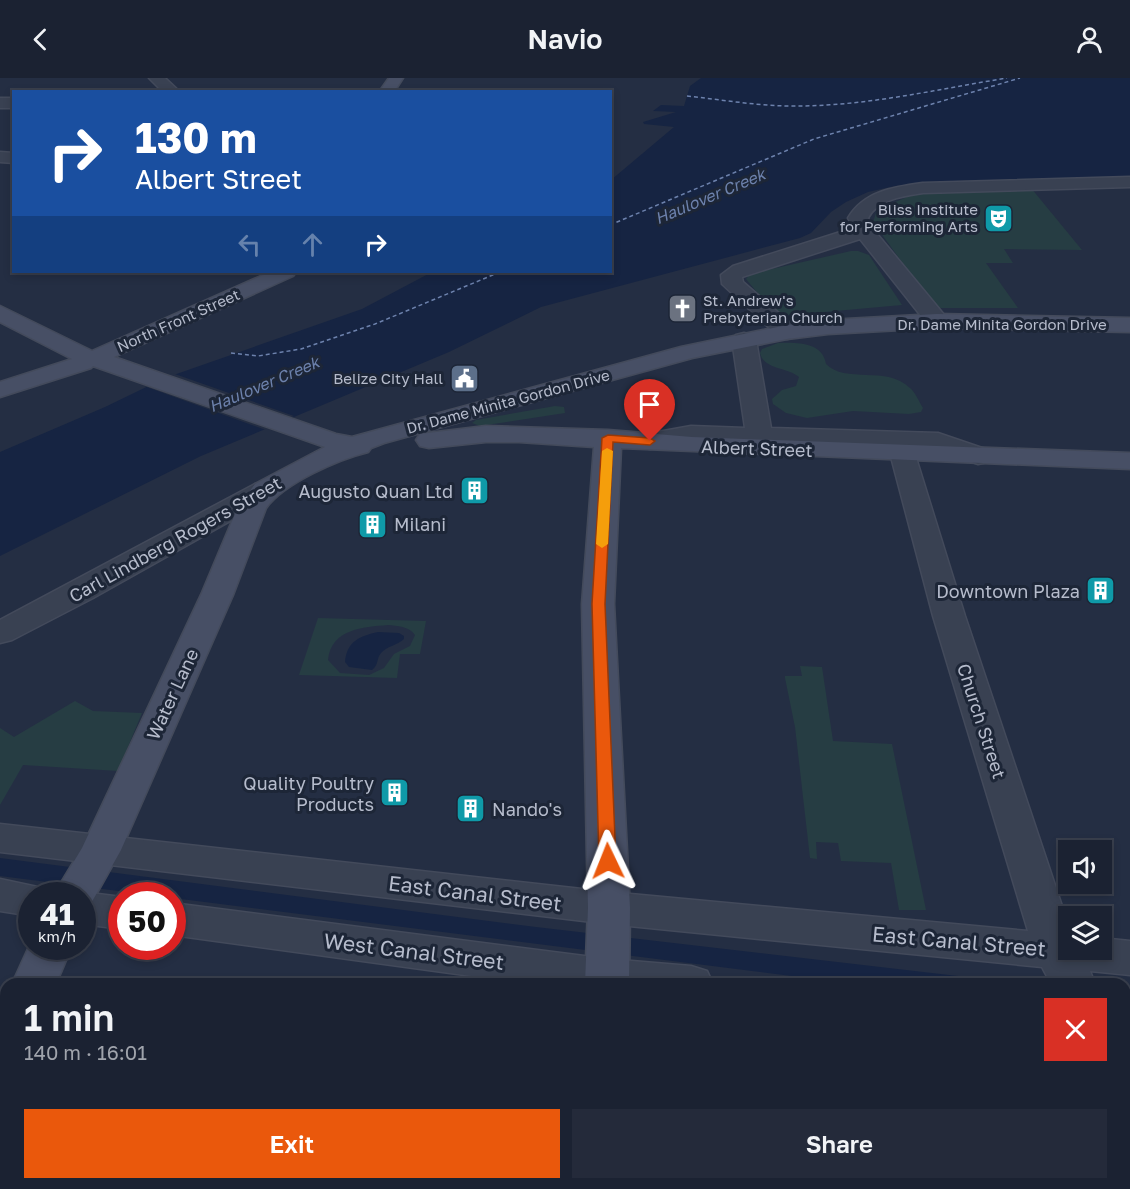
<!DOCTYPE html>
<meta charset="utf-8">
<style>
:root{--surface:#1b2232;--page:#242a3a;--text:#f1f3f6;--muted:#a0a4ac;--line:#393f4d;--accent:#ea580c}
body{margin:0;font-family:"Golos Text",sans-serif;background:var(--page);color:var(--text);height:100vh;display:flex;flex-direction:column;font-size:22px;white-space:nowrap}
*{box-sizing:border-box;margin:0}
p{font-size:20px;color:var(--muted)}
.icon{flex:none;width:33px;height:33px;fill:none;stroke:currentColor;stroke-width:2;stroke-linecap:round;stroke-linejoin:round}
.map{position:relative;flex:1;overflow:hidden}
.panel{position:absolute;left:0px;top:900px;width:1131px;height:212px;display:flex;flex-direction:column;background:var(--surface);border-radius:18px 18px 0 0;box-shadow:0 3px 9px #0003,0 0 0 2px var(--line)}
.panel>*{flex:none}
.banner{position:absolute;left:12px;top:12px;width:600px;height:183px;border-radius:0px;box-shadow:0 3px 9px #0003,0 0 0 2px var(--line);background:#1a4fa0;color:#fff;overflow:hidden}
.buttons{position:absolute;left:1058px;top:762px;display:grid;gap:12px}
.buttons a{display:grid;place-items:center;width:54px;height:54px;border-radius:0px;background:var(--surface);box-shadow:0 3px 9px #0003,0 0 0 2px var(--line);font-size:30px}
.speed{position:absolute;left:18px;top:804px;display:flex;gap:12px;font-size:30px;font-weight:700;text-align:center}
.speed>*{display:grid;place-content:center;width:78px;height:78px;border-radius:50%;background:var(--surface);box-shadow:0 3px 9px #0003,0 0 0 2px var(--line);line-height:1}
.speed small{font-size:15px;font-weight:400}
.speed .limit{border:9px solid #d22;background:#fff;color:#111}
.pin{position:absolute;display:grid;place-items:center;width:51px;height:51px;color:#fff;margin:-62px -26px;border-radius:50% 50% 50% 0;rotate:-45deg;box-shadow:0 0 6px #0007}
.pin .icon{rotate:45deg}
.me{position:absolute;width:66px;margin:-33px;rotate:358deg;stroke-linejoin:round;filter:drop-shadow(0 0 4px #0008)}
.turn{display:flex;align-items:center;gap:21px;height:126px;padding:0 24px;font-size:27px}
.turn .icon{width:78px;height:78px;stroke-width:2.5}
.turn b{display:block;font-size:42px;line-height:51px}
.lanes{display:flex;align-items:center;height:57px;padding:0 24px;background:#0003;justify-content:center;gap:30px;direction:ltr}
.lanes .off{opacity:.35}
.round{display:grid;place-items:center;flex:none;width:63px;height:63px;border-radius:0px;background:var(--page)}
.overview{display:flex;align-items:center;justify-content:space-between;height:102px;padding:0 24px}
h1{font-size:36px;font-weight:600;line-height:45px}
.button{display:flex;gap:12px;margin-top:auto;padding:12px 24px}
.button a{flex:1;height:69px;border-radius:0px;background:var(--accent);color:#fff;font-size:24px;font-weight:600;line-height:69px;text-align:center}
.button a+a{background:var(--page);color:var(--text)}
header{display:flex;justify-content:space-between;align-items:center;height:78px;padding:0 24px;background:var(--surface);font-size:27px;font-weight:600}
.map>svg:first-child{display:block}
.green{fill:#263d43;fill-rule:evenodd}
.water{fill:#162442}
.pier{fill:#242e43}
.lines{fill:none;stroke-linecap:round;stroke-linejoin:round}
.ferry{stroke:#6d82ad;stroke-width:1.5;stroke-dasharray:4 3;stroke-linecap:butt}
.street-casing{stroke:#434a5b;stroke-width:3}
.secondary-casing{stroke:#434a5b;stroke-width:3}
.street{fill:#394152;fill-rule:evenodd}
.secondary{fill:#474f65;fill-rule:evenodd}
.route{fill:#ea580c;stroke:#983908;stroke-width:1.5}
.slow{fill:#f59e0b}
.labels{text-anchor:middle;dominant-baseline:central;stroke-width:6;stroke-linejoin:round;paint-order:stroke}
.far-poi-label{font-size:15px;fill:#b6bccc;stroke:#1d2637;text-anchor:end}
.far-street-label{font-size:15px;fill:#b6bccc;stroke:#1d2637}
.far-water-label{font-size:16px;font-style:italic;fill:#6d82ad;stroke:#1d2637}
.street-label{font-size:18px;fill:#b6bccc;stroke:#1d2637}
.poi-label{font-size:18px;fill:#b6bccc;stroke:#1d2637;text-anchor:end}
.near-street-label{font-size:21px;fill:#b6bccc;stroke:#1d2637}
</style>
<header><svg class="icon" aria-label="back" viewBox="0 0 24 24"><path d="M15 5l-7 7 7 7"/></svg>Navio<svg class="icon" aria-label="person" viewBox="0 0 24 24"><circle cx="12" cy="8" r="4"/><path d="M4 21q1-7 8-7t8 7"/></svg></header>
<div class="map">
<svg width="1130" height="1111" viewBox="0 0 1130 1111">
<rect width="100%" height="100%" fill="#242e43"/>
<!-- green -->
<g class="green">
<path d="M1031,110L1082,172L1004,171L1013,185H986L1018,230H935L873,144L877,132L916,115Z"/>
<path d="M851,173H858L869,177L902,227L780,238L773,234L746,201L750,196Z"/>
<path d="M778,265C796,264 823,264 826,286C845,306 887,287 910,310C916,315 919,324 923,330L921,334L909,336L853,333L807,340L786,335L773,326L772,321L782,312L796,308L799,299C788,289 764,292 760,275L762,271Z"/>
<path d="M555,328L564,329L565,335L480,348L472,345L476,342Z"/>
<path d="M318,540L426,543L420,576H400L397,600L299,597ZM388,547C397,548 409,548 415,557L410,568L394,576L384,590L369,597L340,595L328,582C331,551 363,549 388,547Z"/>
<path d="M800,588L822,589L833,663L892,666L926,832H899L891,785L841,783L838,765L816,764L817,781L810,780L795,649L785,600V598H802Z"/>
<path d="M75,623L93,633L142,635L118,693L23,687L0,727V650L14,659Z"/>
</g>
<!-- water -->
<g class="water">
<path d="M701,0H1130V99L952,103L895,108L868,114L846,124L831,134L811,155L800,160L541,229L449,274L201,378L0,478V374L105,329L165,300L362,231L432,194H610L611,102L674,49L644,46L643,44L676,34L653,33L661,27L684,28L690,8Z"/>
<path d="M378,554L399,555L404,558V561C398,567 387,568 381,575C376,581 379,587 372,592L349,589L345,584C347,563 360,558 378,554Z"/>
<path d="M0,780L536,849L1027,906H855L173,820L172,818L150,817L0,798Z"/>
</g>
<!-- pier -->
<path class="pier" d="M172,295L294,338L266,352L144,308Z"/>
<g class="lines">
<!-- ferry -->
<g class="ferry">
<path d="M687,18C725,22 763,29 802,28C871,27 939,11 1007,0"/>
<path d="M610,147L814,61L1020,0"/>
<path d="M231,275L258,278L301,271L375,246L500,194"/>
</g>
<defs>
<g id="street">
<path d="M149,0H165L180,14H163Z"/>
<rect x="0" y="20" width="14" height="10"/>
<path d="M0,74L14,75V85L0,84Z"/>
<path d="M1130,99V109L923,115C904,118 878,121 868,140L873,151L945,238L948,243L945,248L937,250L929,248L860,161L742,199L743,204L795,249L798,254L795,259L787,261L779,259L722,206L721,197L733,188L853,150L848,140C864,113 894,109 923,105Z"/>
<path d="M744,255L752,257L756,262L771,350L938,355L988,372L992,378L988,384L978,386L935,371L913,370L965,538L1068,846V872H1101V860L1130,863V897L1090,893L1095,906H1051L1042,889L609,846L0,774V746L609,814L1028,853L933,538L890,375L893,370L691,364L650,371L641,369L637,363L641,357L691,348L745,350L732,262L736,257Z"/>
<path d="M265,404L275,406L279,412L275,418L93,520L12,562L0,565V542L255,406Z"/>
<path d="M0,801L47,811L50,818H32V838L0,833Z"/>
<path d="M82,814L122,819V851L82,846V818H71Z"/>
<path d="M172,825L608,881L691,888L707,893L713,906H530L172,857Z"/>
<rect x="1125" y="928" width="5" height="38"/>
<path d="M1125,1025L1130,1027V1083L1125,1081Z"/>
</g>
<g id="secondary">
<path d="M389,0H403L394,14H379Z"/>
<path d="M270,194H296L293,198L114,279L336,356L352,359L681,269L787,247L828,242L937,236L1130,240V254L937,250L828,256L787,261L692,280L384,365L371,370L368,374C339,381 284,405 266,430L233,517L121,772L89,829L82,831V818H53L82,770L201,517L238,429L255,406L325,369L93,288L91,290L0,319V304L72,281L0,244V228L92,273Z"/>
<path d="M486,348L608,352L692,359L1130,375V391L621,370L614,526L630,830L629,906H585L588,830L582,526L594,369L519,364H486L429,370L420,368L416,362L420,356Z"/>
<path d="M32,862V868H72L56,906H12Z"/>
<path d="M6,950V1001L0,1003V952Z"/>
<rect x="564" y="1106" width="52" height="5"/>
</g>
</defs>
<!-- street casing -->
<use href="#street" class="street-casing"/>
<!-- secondary casing -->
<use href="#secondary" class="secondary-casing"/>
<!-- street -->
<use href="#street" class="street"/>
<!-- secondary -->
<use href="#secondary" class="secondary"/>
</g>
<!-- route -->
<path class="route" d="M608,357L650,360L655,363L650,367L613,364L605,526L616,783L613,788H602L599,783L592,526L602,360Z"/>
<!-- slow -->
<path class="slow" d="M607,370L613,373L608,466L602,470L596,466L602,373Z"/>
<!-- icons -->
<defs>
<symbol id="theatre-square" viewBox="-11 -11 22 22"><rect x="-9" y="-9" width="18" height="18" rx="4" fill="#0f9aa8" stroke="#1d2637"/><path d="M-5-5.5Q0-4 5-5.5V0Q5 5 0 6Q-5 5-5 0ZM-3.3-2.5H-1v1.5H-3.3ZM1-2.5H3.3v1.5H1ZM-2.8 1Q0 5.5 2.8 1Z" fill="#fff"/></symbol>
<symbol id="church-square" viewBox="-11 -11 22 22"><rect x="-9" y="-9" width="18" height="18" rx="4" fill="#6b7280" stroke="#1d2637"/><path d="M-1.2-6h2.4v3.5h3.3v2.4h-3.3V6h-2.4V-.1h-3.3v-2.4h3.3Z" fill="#fff"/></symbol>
<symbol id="civic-square" viewBox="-11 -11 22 22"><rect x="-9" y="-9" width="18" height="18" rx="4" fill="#5c6f8a" stroke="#1d2637"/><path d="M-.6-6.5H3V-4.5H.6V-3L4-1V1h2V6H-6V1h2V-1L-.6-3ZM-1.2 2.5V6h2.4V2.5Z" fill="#fff"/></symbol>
<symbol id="building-square" viewBox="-11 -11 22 22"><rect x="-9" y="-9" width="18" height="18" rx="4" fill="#0f9aa8" stroke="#1d2637"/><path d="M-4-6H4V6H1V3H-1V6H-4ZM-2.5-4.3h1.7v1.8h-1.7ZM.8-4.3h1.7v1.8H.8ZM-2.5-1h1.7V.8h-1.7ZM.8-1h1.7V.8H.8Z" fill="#fff"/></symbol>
</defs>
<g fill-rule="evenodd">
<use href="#theatre-square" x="982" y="124" width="33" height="33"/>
<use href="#church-square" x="666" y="214" width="33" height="33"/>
<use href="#civic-square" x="448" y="284" width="33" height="33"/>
<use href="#building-square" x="458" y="396" width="33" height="33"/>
<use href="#building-square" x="356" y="430" width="33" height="33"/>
<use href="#building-square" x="1084" y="496" width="33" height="33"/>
<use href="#building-square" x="378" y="698" width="33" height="33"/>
<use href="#building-square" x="454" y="714" width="33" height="33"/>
</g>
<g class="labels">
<!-- far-poi labels -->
<g class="far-poi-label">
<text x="978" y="131">Bliss Institute<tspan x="978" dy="17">for Performing Arts</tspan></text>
<text x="703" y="222" text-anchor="start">St. Andrew's<tspan x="703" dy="17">Prebyterian Church</tspan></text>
<text x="443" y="300">Belize City Hall</text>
</g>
<!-- far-street labels -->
<g class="far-street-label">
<text transform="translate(178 242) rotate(-24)">North Front Street</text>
<text x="1002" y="246">Dr. Dame Minita Gordon Drive</text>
<text transform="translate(508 323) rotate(-15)">Dr. Dame Minita Gordon Drive</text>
</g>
<!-- far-water labels -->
<g class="far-water-label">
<text transform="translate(710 118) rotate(-23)">Haulover Creek</text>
<text transform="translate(264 306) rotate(-23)">Haulover Creek</text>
</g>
<!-- street labels -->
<g class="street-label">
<text transform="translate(757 370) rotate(2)">Albert Street</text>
<text transform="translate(175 461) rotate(-29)">Carl Lindberg Rogers Street</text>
<text transform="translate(172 616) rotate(-65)">Water Lane</text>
<text transform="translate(982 643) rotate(72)">Church Street</text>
</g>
<!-- poi labels -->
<g class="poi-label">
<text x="453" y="413">Augusto Quan Ltd</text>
<text x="394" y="446" text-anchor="start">Milani</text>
<text x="1080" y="513">Downtown Plaza</text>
<text x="374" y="705">Quality Poultry<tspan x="374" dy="21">Products</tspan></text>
<text x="492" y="731" text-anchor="start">Nando's</text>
</g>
<!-- near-street labels -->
<g class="near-street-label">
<text transform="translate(475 815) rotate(7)">East Canal Street</text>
<text transform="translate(959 863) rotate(5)">East Canal Street</text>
<text transform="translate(414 873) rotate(7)">West Canal Street</text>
</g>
</g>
</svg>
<div class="buttons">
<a><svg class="icon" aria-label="sound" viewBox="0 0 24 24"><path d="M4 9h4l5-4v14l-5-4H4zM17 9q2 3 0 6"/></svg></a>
<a><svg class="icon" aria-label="layers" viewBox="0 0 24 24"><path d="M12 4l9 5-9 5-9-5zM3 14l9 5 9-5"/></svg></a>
</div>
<div class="speed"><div>41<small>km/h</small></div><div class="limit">50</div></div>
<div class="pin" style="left:650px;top:363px;background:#d93025"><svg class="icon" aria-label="arrive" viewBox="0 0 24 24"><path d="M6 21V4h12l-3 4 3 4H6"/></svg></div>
<svg class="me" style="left:608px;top:783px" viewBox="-20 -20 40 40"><path d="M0-17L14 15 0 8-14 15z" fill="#ea580c" stroke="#fff" stroke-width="4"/></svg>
<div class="banner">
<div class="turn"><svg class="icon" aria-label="right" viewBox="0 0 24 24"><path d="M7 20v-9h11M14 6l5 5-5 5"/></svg><div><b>130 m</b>Albert Street</div></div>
<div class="lanes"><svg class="icon off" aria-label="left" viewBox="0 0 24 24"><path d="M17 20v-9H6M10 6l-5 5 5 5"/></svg><svg class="icon off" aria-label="ahead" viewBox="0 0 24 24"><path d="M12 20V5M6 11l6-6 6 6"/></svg><svg class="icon" aria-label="right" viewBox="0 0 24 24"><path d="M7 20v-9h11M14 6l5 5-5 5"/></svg></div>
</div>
<section class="panel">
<div class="overview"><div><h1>1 min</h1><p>140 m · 16:01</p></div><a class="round" style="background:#d93025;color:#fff"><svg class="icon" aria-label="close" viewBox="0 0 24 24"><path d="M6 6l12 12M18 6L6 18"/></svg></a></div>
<div class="button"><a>Exit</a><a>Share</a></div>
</section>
</div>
